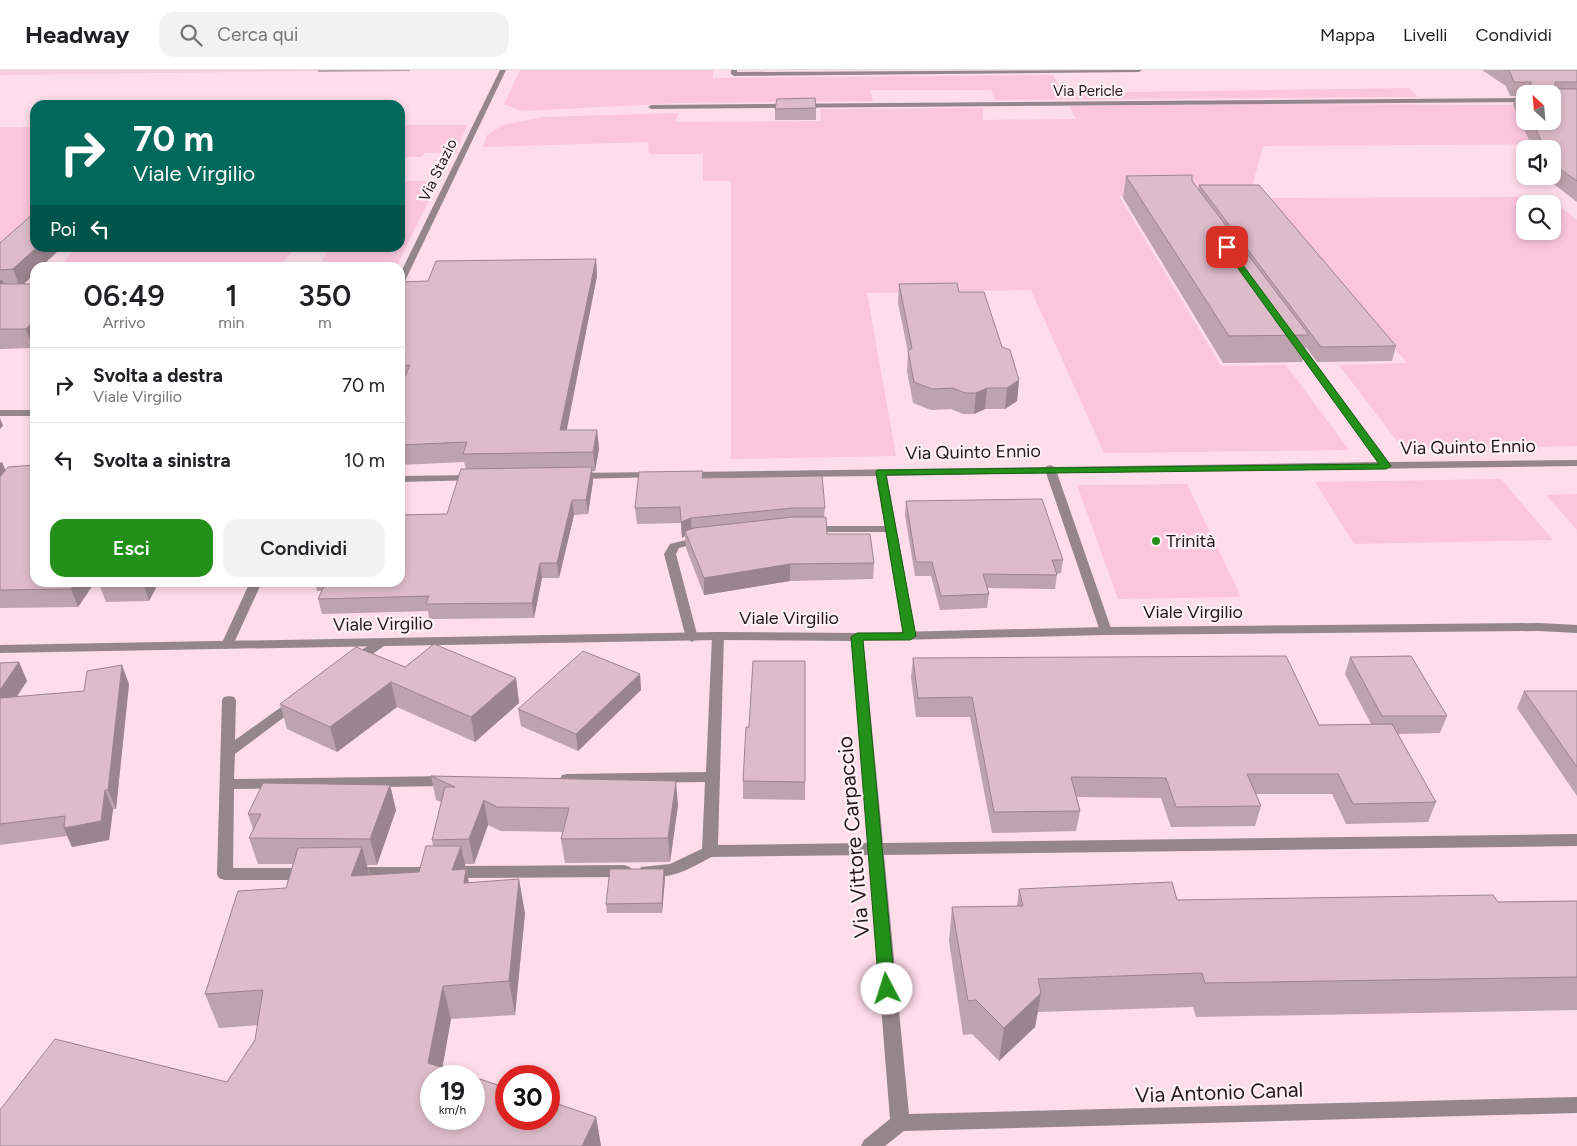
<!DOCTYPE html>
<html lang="it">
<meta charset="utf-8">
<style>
:root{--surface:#fff;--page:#f2f2f2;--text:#202124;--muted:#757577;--line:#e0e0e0;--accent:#229019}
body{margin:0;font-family:Figtree,sans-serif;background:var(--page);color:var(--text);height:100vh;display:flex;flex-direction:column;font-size:19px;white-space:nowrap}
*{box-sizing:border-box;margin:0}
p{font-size:16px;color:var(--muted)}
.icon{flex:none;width:28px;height:28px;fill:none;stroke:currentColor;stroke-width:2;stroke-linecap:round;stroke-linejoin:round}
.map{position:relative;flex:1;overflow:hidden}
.sheet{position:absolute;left:30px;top:192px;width:375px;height:325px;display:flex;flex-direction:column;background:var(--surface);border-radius:15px;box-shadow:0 2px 8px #0003}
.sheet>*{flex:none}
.guide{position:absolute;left:30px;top:30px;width:375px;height:152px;border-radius:15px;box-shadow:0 2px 8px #0003;background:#00695c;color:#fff;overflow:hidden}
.needle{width:32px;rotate:334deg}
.buttons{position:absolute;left:1516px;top:15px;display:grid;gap:10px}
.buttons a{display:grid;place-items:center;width:45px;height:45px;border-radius:10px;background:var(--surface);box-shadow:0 2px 8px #0003;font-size:25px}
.speed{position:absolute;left:420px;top:995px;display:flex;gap:10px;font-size:25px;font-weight:700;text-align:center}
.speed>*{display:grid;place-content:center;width:65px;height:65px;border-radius:50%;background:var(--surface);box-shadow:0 2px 8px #0003;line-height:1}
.speed small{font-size:12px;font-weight:400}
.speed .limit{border:8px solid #d22;background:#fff;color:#111}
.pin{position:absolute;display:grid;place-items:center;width:42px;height:42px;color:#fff;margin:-21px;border-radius:10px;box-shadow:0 2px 8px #0006}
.me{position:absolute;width:55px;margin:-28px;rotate:355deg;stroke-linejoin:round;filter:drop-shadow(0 0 4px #0008)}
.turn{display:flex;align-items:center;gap:18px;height:105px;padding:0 20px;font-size:22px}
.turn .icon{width:65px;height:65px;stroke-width:2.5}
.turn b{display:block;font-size:35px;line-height:42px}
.then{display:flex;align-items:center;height:48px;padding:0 20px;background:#0003;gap:10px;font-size:19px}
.eta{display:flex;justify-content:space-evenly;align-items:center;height:85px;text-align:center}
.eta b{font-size:30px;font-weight:600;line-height:35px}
.action{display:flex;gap:10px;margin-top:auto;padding:10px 20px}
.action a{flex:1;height:58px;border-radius:15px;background:var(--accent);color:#fff;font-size:20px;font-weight:600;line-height:58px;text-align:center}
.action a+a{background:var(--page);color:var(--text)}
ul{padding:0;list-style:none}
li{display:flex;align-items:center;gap:15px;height:75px;padding:0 20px;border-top:1px solid var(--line)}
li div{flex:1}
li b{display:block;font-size:19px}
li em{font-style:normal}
header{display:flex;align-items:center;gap:30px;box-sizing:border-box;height:70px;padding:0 25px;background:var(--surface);border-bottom:1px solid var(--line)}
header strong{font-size:24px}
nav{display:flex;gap:28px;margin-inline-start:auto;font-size:18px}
.search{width:350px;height:45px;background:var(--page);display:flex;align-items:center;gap:12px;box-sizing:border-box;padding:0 18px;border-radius:15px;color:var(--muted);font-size:19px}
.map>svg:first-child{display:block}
.built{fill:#f5ccdc}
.green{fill:#fbc6dc;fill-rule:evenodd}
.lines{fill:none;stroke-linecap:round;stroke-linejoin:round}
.pedestrian{fill:#95868c;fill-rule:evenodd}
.minor{fill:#95868c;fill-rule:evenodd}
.tertiary{fill:#95868c;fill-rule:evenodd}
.wall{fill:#bea2ad;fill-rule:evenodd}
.shaded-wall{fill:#9b848d}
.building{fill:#ddbcc9;stroke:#9b848d}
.route{fill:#229019;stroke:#165e10}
.poi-dot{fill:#229019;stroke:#fef0f5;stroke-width:2}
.labels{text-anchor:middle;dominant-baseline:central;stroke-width:4.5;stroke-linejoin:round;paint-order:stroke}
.far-street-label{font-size:15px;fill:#24181d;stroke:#fef0f5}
.street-label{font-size:18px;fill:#24181d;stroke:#fef0f5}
.poi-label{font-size:18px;fill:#24181d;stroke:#fef0f5;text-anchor:start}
.near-street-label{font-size:21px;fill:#24181d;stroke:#fef0f5}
</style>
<header>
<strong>Headway</strong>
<div class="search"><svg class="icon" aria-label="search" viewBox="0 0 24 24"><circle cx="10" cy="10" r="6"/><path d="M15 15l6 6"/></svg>Cerca qui</div>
<nav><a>Mappa</a><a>Livelli</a><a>Condividi</a></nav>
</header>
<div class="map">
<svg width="1577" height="1076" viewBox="0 0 1577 1076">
<rect width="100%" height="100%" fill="#fedcea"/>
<!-- built -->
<path class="built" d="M0,0H391L0,5Z"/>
<!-- green -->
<g class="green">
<path d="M520,0H713V8L1053,5L1064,23L1409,18L1418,27L995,30L991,20H870L873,31L680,33L521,41L504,34Z"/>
<path d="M1282,34L1517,35L1525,51L1574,74L1263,76L1250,124L1119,126L1221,296L1286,295L1349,380L1104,383L1031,220L867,223L896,386L731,389V111H703V84H649L648,72L483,77L487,65L503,55L543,47L678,43L676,52L821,51L820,39L983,38V50L1076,49L1069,36Z"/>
<path d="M400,55H467L456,82L425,83L421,87H400Z"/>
<rect x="0" y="57" width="35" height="116"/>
<path d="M400,111H439L396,197H319L329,178H400Z"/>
<path d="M1547,127L1577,150V376L1403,379L1339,295L1407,293L1266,128ZM1525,134H1552V161H1525Z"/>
<path d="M75,178H294L280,197H60Z"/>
<path d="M1501,409L1553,470L1354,474L1315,412Z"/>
<path d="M1187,414L1241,527L1118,529L1077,415Z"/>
<path d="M1577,424V460L1546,425Z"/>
</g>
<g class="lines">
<!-- pedestrian -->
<g class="pedestrian">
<path d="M710,775L715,777L718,781L715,785C693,797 668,813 641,805L639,801L641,797L670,794Z"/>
<path d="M624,795L630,797L632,801L630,805L624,807L450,808L444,806L442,802L444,798L450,796Z"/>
<path d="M352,797H422L428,799L430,803L428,807L422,809H352L346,807L344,803L346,799Z"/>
<path d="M225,798H307L313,800L315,804L313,808L307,810H225L219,808L217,804L219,800Z"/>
</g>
<!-- minor -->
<g class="minor">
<path d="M500,0H506L404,213L400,216V204Z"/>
<path d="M731,0H737V2L1142,0L1139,2L734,6L731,4Z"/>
<path d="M1525,28V32L651,39L648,37L651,35Z"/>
<path d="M1295,268L1298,269L1389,392L1577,390V396L1057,403L1112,561L1106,565L1100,561L1046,403L887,406L916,566L910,570L904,566L886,462H811L805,459L811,456H885L876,406L687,408L682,405L687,402L1045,397L1050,395L1055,397L1378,392L1290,271Z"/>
<rect x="0" y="340" width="35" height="6"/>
<path d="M655,402L660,405L659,407L577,409L572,406L577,403Z"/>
<path d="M475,405L479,406L480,408L479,410L400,412V406Z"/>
<path d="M702,466L708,469L706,471L679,478L676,484L698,568L692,572L686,568L664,484L670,474Z"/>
<path d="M250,512H262L233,575L227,579L222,578L221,575Z"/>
<path d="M718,562L724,566L718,775L868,773L851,567L857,563L863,567L883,773L1577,764V776L884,785L909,1044L1577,1027V1043L904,1061L885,1076H861L864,1070L890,1049L869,785L710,787L705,785L702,781L705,712L567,714L562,713L560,709L562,705L567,704L706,702L712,566Z"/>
<path d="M379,569L385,573L384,576L360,593H350L348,590L350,587Z"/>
<path d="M229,626L234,627L236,630L235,670L291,630H301L303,633L235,684L234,709L449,706L454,707L456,711L454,715L449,716L234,719L233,804L231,808L225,810L219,808L217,804L222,630L224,627Z"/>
</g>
<!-- tertiary -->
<path class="tertiary" d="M1539,553L1577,555V563L1539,561L1106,565L857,571L718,570L0,583V575L718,562L857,563L1106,557Z"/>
</g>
<!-- wall -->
<g class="wall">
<path d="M318,0H410V1L318,2Z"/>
<path d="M1482,0H1577V132L1546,108L1545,106H1552V79H1533L1513,34L1516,26H1510L1506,16ZM1525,24L1552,51H1525Z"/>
<path d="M816,38V50H775V39Z"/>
<path d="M1126,106L1192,111L1198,120L1199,115L1396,276L1392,291L1317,292L1306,277L1302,292L1223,293L1123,128Z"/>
<path d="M0,173L35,178H61L40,198H35V203L24,214H35V276L33,278L0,279Z"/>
<path d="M596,189L597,206L566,360H597L599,379L595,401H592L593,411L588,444L574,445L559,508H542L534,548L429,549L428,541L322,544L318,529L322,521H317L315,512H400L447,444L466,399L464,392L400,395V318L402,314H400V214L428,211Z"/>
<path d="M899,214L959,222L1002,277L1019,310L1017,331L1005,339H985L974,344H963L951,339L931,340L913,333L907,301L908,282L898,233Z"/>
<path d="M0,392L5,400L35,512H95L78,537L0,538Z"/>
<path d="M703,401V408L825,438L824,447L827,464L874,493L873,509L790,511L704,525L686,478L685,466L682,468L681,453L637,454L635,438Z"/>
<path d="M906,431L1063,490L1061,503L1057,504L1055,519L987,518L989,524L987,538L940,540L931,506H915L905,445Z"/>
<path d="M159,512L149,531L106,532L99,514Z"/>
<path d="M1350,587L1447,646L1440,663L1398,664L1436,732L1428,752L1346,754L1332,724H1256L1261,736L1255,756L1171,757L1161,728L1077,727L1080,741L1076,761L992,763L970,647H916L911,607L913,588L1319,655L1371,654L1345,604Z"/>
<path d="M805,591V730L743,729V711L749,657Z"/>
<path d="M19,592L27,611L17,627L84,621L129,614L116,739H113L109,770L72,777L67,766L0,775V593Z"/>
<path d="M405,597L516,608L519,633L475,672L397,637L337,682L287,659L280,634Z"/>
<path d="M640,604L641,620L578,681L521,656L518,639Z"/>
<path d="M1524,621H1577V726L1517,638Z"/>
<path d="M431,706L678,735L670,792L565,793L561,769L563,762L501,761L488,755L474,794H465L469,812L525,843L515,945L451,949L442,997L596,1047L601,1076H0L227,1012L255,970L258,955L219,958L205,924L286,818L294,794H258L249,768L253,759L248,744L390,715L396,740L377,795H367L370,805L419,802L433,776L432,770L441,732L436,730Z"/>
<path d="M665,808L662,843H607L606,834Z"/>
<path d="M1019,819L1177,830L1498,832L1577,831V940L1196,947L1193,937L1038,942L1035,957L999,991L972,964L963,965L949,871L952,837L1017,836Z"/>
</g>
<!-- shaded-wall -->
<g class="shaded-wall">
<path d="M36,178H61L40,198H35V203L20,218L13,199Z"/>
<path d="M596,189L597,206L563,379L560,360Z"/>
<path d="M2,209L9,228L0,223V211Z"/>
<path d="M35,249V276L33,278L26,259Z"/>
<path d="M1019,310L1017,331L1005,339L1007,318Z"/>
<path d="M987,318L985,339L974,344L976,323Z"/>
<path d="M0,348L3,356L0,359Z"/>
<path d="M597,360L599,379L595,401L593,382Z"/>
<path d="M2,392L11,413L0,421V393Z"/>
<path d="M592,397L593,411L588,444L586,430Z"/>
<path d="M572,430L574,445L559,508L557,493Z"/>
<path d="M691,448L692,464L685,461V466L682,468L681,452Z"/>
<path d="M540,493L542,508L534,548L532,533Z"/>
<path d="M790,494V511L704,525V508Z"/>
<path d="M76,512H95L78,537L71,519Z"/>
<path d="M143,512H159L149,531L143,513Z"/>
<path d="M19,592L27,611L2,647L0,642V620Z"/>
<path d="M122,595L129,614L116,739L108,720Z"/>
<path d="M640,604L641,620L578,681L576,664Z"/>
<path d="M516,608L519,633L475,672L471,647Z"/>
<path d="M391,612L397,637L337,682L330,657Z"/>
<path d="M676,711L678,735L670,792L668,768Z"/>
<path d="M390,715L396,740L377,795L370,769Z"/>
<path d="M105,720L113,739L109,770L72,777L64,758Z"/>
<path d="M484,730L488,755L474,794L469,769Z"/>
<path d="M461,776L473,833L452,800Z"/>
<path d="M362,777L371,811L351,806Z"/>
<path d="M664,799L665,808L662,843V833Z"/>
<path d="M519,809L525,843L515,945L509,911Z"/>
<path d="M443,916L451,949L441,1006L428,993Z"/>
<path d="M1041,923L1035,957L999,991L1004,958Z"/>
<path d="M596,1047L601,1076H582Z"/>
</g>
<!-- building -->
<g class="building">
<path d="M1507,0H1577V12H1555V17L1557,19H1577V111L1552,93V79H1545L1532,51H1552V24H1525V35L1518,19H1531V12H1514L1510,2Z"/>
<path d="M815,28L816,38L775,39L777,29Z"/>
<path d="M1192,105V111L1309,265L1229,266L1126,106Z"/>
<path d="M1199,115H1259L1396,276L1321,277Z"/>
<path d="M35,142V178H36L13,199L0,200V173Z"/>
<path d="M596,189L560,360H597L593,382L463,384L467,372L400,375V318L410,295L400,296V214L401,212L428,211L436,191Z"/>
<path d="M957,213L959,222H984L1002,277L1010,280L1019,310L1007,318H987L976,323H965L953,318L932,319L914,312L908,281L912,278L899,214Z"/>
<path d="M0,214H35V249L26,259H0Z"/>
<path d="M35,395V512H76L71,519L0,520V407L8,397Z"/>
<path d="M592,397L586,430H572L557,493H540L532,533L426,534L429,526L318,529L326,512H400V445L447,444L461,399Z"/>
<path d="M703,401L702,408L822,406L825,438H793L691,448L681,452L680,437L635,438L639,402Z"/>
<path d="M1042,429L1063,490H1052L1057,505L983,504L989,524L941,526L932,492H916L906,431Z"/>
<path d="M793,447H826L827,464H870L874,493L790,494L704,508L685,461L694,458Z"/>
<path d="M100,512H143L99,514Z"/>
<path d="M434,574L516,608L471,647L391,612L330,657L280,634L356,577L405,597Z"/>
<path d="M583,581L640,604L576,664L518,639Z"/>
<path d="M1286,586L1319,655L1392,654L1436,732L1353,734L1338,704H1247L1261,736L1176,737L1166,708L1071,707L1080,741L994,742L972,627L918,628L913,588Z"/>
<path d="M1411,586L1447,646H1382L1350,587Z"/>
<path d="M753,591H805V712L743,711L746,657H749Z"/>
<path d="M19,592L0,620V593Z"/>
<path d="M122,595L108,720H105L101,751L64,758L65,746L0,754V628L84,621L87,601Z"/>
<path d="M1524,621H1577V697Z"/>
<path d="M431,706L676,711L668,768L561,769L569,738L497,737L484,730L469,769L432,770L445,717H455Z"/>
<path d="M263,713L390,715L370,769L249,768L261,744H248Z"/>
<path d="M426,776H461L452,800L466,799L464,813L519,809L509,911L443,916L428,993L470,1006H431V1049H474V1007L506,1018V1049H549V1031L596,1047L582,1076H0V1040L55,969L227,1012L255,970L263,920L205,924L238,821L286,818L298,778L362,777L351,806L419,802Z"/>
<path d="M610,799H664L662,833L606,834Z"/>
<path d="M1172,812L1177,830L1493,825L1498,832L1577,831V907L1205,913L1202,903L1038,909L1041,923L1004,958L976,930L968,931L952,837L1023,836L1019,819Z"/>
</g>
<!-- route -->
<path class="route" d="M1224,176H1229L1391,396L1386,399L886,405L916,566L910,570H863L895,919L893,924L887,925L881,924L879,919L851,567L857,563H903L876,402L877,400L1379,394L1224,179Z"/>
<!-- markers -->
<circle class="poi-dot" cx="1156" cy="471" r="5"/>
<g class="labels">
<!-- far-street labels -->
<g class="far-street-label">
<text x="1088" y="21">Via Pericle</text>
<text transform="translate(438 100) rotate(-64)">Via Stazio</text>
</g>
<!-- street labels -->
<g class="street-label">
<text transform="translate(1468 377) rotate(-1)">Via Quinto Ennio</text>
<text transform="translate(973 382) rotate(-1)">Via Quinto Ennio</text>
<text x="1193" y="542">Viale Virgilio</text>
<text x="789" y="548">Viale Virgilio</text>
<text transform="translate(383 554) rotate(-1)">Viale Virgilio</text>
</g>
<!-- poi labels -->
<g class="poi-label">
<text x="1166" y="471">Trinità</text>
</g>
<!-- near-street labels -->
<g class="near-street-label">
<text transform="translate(853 767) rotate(-95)">Via Vittore Carpaccio</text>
<text transform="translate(1219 1022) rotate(-2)">Via Antonio Canal</text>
</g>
</g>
</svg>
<div class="buttons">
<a><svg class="needle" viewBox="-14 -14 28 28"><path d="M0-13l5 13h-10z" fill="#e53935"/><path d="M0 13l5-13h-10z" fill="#757577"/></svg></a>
<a><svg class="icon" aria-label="sound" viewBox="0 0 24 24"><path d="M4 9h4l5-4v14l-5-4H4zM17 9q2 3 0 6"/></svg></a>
<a><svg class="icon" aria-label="search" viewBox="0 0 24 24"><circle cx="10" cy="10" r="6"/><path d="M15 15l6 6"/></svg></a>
</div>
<div class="speed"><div>19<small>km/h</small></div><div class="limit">30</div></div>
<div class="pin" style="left:1227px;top:177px;background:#d93025"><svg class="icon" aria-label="arrive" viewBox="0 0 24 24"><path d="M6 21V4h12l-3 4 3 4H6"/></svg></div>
<svg class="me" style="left:887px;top:919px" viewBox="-20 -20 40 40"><circle r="19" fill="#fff"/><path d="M0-13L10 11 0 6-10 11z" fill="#229019"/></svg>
<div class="guide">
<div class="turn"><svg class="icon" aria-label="right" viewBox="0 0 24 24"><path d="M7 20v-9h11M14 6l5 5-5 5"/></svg><div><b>70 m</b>Viale Virgilio</div></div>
<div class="then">Poi<svg class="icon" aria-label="left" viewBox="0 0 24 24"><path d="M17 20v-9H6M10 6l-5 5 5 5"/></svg></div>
</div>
<section class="sheet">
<div class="eta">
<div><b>06:49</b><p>Arrivo</p></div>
<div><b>1</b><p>min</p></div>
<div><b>350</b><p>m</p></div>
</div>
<ul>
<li><svg class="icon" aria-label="right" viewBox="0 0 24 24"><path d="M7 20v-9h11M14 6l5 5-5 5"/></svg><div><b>Svolta a destra</b><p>Viale Virgilio</p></div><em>70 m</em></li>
<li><svg class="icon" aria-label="left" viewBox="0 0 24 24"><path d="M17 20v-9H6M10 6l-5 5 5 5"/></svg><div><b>Svolta a sinistra</b></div><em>10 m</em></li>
</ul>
<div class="action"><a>Esci</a><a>Condividi</a></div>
</section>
</div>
